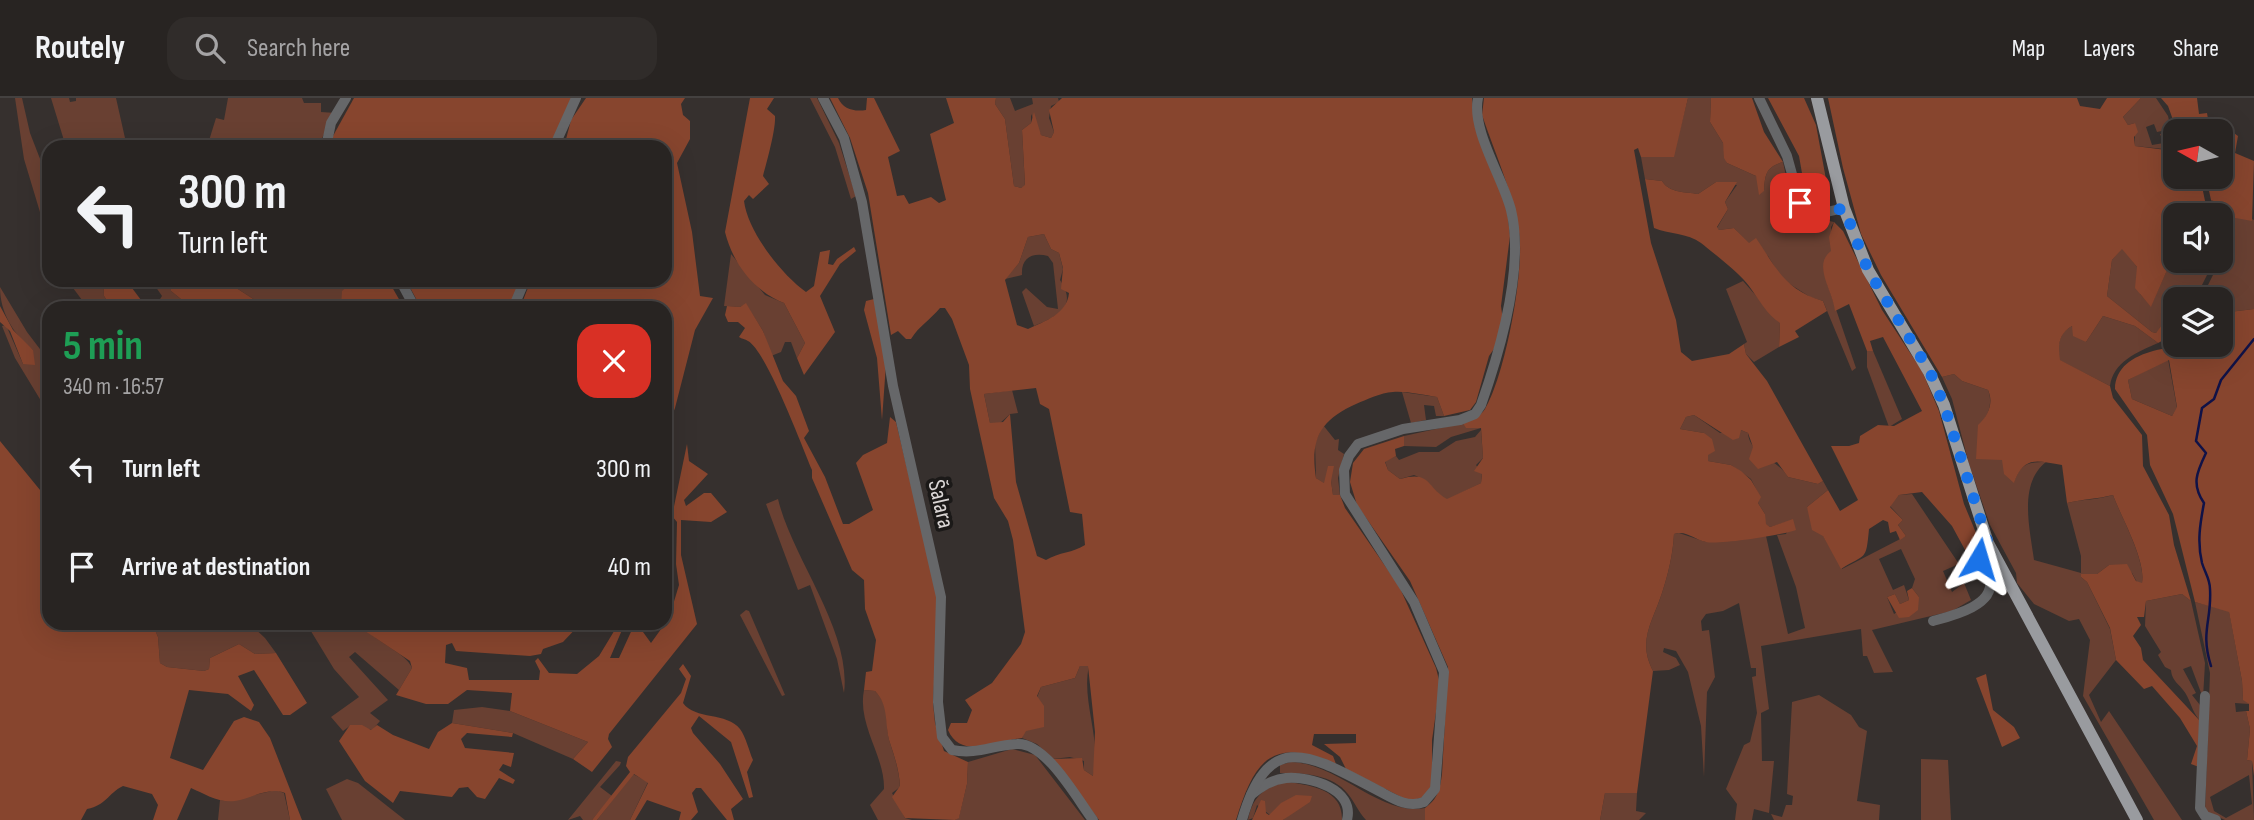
<!DOCTYPE html>
<meta charset="utf-8">
<style>
:root{--surface:#282422;--page:#302c2a;--text:#f1f3f6;--muted:#a5a4a5;--line:#444140}
body{margin:0;font-family:"Sofia Sans Condensed",sans-serif;background:var(--page);color:var(--text);height:100vh;display:flex;flex-direction:column;font-size:26px;white-space:nowrap}
*{box-sizing:border-box;margin:0}
p{font-size:23px;color:var(--muted)}
.icon{flex:none;width:38px;height:38px;fill:none;stroke:currentColor;stroke-width:2;stroke-linecap:round;stroke-linejoin:round}
.map{position:relative;flex:1;overflow:hidden}
.side{position:absolute;left:42px;top:203px;width:630px;height:329px;display:flex;flex-direction:column;background:var(--surface);border-radius:21px;box-shadow:0 7px 28px #0002,0 0 0 2px var(--line)}
.side>*{flex:none}
.top-card{position:absolute;left:42px;top:42px;width:630px;height:147px;border-radius:21px;box-shadow:0 7px 28px #0002,0 0 0 2px var(--line);background:#282422;color:var(--text);overflow:hidden}
.needle{width:46px;rotate:278deg}
.controls{position:absolute;left:2163px;top:21px;display:grid;gap:14px}
.controls a{display:grid;place-items:center;width:70px;height:70px;border-radius:14px;background:var(--surface);box-shadow:0 7px 28px #0002,0 0 0 2px var(--line);font-size:35px}
.pin{position:absolute;display:grid;place-items:center;width:60px;height:60px;color:#fff;margin:-30px;border-radius:14px;box-shadow:0 4px 10px #0006}
.me{position:absolute;width:77px;margin:-38px;rotate:7deg;stroke-linejoin:round;filter:drop-shadow(0 0 5px #0008)}
.turn{display:flex;align-items:center;gap:24px;height:147px;padding:0 21px;font-size:32px}
.turn .icon{width:91px;height:91px;stroke-width:2.5}
.turn b{display:block;font-size:49px;line-height:60px}
.round{display:grid;place-items:center;flex:none;width:74px;height:74px;border-radius:21px;background:var(--page)}
.headline{display:flex;align-items:center;justify-content:space-between;height:119px;padding:0 21px}
h1{font-size:42px;font-weight:700;line-height:52px;color:#1e9e55}
ul{padding:0;list-style:none}
li{display:flex;align-items:center;gap:21px;height:98px;padding:0 21px}
li div{flex:1}
li b{display:block;font-size:26px}
li em{font-style:normal}
header{display:flex;align-items:center;gap:42px;box-sizing:border-box;height:98px;padding:0 35px;background:var(--surface);border-bottom:2px solid var(--line)}
header strong{font-size:33px}
nav{display:flex;gap:38px;margin-inline-start:auto;font-size:24px}
.search{width:490px;height:63px;background:var(--page);display:flex;align-items:center;gap:18px;box-sizing:border-box;padding:0 24px;border-radius:21px;color:var(--muted);font-size:26px}
.map>svg:first-child{display:block}
.green{fill:#694032;fill-rule:evenodd}
.forest{fill:#87452e;fill-rule:evenodd}
.lines{fill:none;stroke-linecap:round;stroke-linejoin:round}
.stream{stroke:#101247;stroke-width:2.5}
.minor{stroke:#666769;stroke-width:10}
.major{stroke:#999b9f;stroke-width:12}
.route{stroke:#1a73e8;stroke-width:12;stroke-dasharray:0 21.6}
.labels{text-anchor:middle;dominant-baseline:central;stroke-width:7;stroke-linejoin:round;paint-order:stroke}
.street-label{font-size:24px;fill:#dad6d5;stroke:#1b1918}
</style>
<header>
<strong>Routely</strong>
<div class="search"><svg class="icon" aria-label="search" viewBox="0 0 24 24"><circle cx="10" cy="10" r="6"/><path d="M15 15l6 6"/></svg>Search here</div>
<nav><a>Map</a><a>Layers</a><a>Share</a></nav>
</header>
<div class="map">
<svg width="2254" height="722" viewBox="0 0 2254 722">
<rect width="100%" height="100%" fill="#36302e"/>
<!-- green -->
<g class="green">
<path d="M15,0H22L30,35L49,84V144L24,61Z"/>
<path d="M51,0H69L70,4L76,3V0H116L127,49H66Z"/>
<path d="M228,0H302L304,5H321V14L336,15L317,49H207L216,20L224,22Z"/>
<path d="M810,0H817L839,45L856,98L851,101L835,49Z"/>
<path d="M996,0H1010L1015,13L1033,6L1032,0H1058L1059,4L1051,8L1049,20L1054,34L1051,40L1041,37L1031,16V25L1022,32L1025,88L1021,90L1014,88L1005,21L995,6Z"/>
<path d="M1688,0H1711L1710,24L1723,45L1727,65L1756,78L1764,93C1765,76 1766,69 1783,64L1790,97L1802,117L1834,124L1831,129L1832,149L1827,185L1856,270L1852,273L1823,203L1810,199L1782,181L1768,158L1749,146L1734,130L1719,132L1717,130L1728,111L1725,104L1737,87L1716,84L1698,96C1686,94 1669,95 1662,83L1645,81L1641,59H1673Z"/>
<path d="M2141,0H2156L2168,18L2171,31L2157,34L2154,26L2146,29L2152,47L2164,45L2160,36L2172,35L2175,56L2164,51L2135,48V25L2128,27L2123,19Z"/>
<path d="M2211,102L2254,122V211L2221,215V201H2201L2214,175L2215,163H2221V117H2215Z"/>
<path d="M1044,136L1051,151L1059,155L1063,171L1060,182C1078,209 1058,218 1034,228L1022,194L1026,190L1047,209L1058,211L1053,165L1048,158C1032,154 1021,160 1022,177L1005,181L1019,165L1028,139Z"/>
<path d="M2122,150L2137,169L2140,196L2151,208L2175,154V163H2210V171L2195,201H2175V234L2166,227L2156,235L2152,234L2107,198L2112,162Z"/>
<path d="M731,156L765,197L784,205L805,245L797,260L791,244H785L781,254L771,258L763,233L746,206L740,209L724,208Z"/>
<path d="M67,182H103L104,198L112,210H88Z"/>
<path d="M151,182H171V193L192,210H165L157,206L162,198Z"/>
<path d="M224,182H349L341,210H267Z"/>
<path d="M1743,183L1780,225L1779,249L1754,264L1746,256L1744,246L1747,244L1726,191Z"/>
<path d="M0,189L27,234L49,263V316L15,260L2,228L6,227L23,266L33,252C13,236 0,214 0,189Z"/>
<path d="M2103,218L2135,228L2158,245C2137,254 2113,264 2110,288L2059,262C2058,248 2058,235 2072,228L2086,244Z"/>
<path d="M1867,253H1873L1902,321L1889,329L1867,269Z"/>
<path d="M2168,261L2177,310L2172,318L2132,301L2128,282Z"/>
<path d="M1954,276L1962,283L1988,292C1992,301 1990,314 1984,321L2014,384C2021,366 2027,364 2046,364C2018,386 2030,431 2034,462L2081,475V458L2067,405C2083,401 2097,402 2113,397C2122,421 2146,462 2142,486H2138L2132,475L2109,467L2097,476L2081,479L2087,484L2110,531L2116,562L2089,597L2101,624L2109,613L2182,722H2154L2083,598L2090,542L2079,521L2069,523L2034,506L2017,485L2016,475L1990,427L1969,366L1952,301L1942,279Z"/>
<path d="M1012,292L1018,315L1010,316L999,326L990,325L984,296Z"/>
<path d="M1402,294L1437,299L1444,318H1436L1434,308L1424,307L1426,322L1411,325Z"/>
<path d="M1694,317L1720,335L1741,332L1748,335C1749,356 1778,361 1788,379L1818,386L1823,383L1828,392L1807,409L1842,471L1906,438L1898,427L1903,422L1890,408L1899,397L1912,396L1959,466L1943,473L1952,494L1964,485L1971,502L1952,513L1872,532L1893,574L1874,575L1867,558H1863L1861,531L1761,548L1769,611L1761,615L1762,663H1774L1769,715L1754,711L1752,722H1735L1737,706L1726,691L1744,647L1750,644L1757,615L1752,579L1756,578V570H1751L1739,505L1723,513L1706,516L1701,523L1702,533L1709,532L1715,579L1707,594L1704,679L1701,628L1688,574L1676,553L1664,550L1663,554L1676,560L1680,567L1669,572L1653,573C1637,543 1653,523 1662,495C1668,477 1673,456 1674,436L1679,435L1706,444L1766,438L1788,536L1805,530L1796,489L1777,437L1786,436L1793,422L1770,429L1765,426V416L1758,405L1760,399L1751,381L1731,367L1708,363L1704,335L1680,331L1686,319ZM1901,451L1915,481L1912,490L1919,499L1894,516L1887,499L1895,496L1900,506L1909,502L1904,487L1893,492L1879,461Z"/>
<path d="M1463,325L1481,330L1451,339L1436,349L1404,348V338Z"/>
<path d="M1323,327L1335,342L1339,341L1338,352L1344,356L1338,380L1340,397H1333L1331,383L1325,386L1316,380L1315,345Z"/>
<path d="M1481,332L1483,360L1476,367L1482,375L1481,385L1447,402C1432,393 1433,385 1414,377L1400,381L1388,372L1385,363L1396,358L1399,362L1419,354H1439L1456,343L1475,339Z"/>
<path d="M778,401C792,460 852,533 844,595L837,561L810,487L798,492L766,406Z"/>
<path d="M2182,496L2191,503L2205,565L2203,600L2191,568L2183,571L2196,595L2192,597L2200,607L2201,624C2193,615 2192,608 2187,598C2182,587 2172,585 2171,572L2165,569L2158,557L2161,554L2145,528L2146,503Z"/>
<path d="M2195,504L2229,513L2242,583L2243,601L2249,606L2235,605L2236,614L2246,613L2250,631L2247,662L2252,663L2254,722H2225L2205,713L2210,575ZM2249,677L2252,706L2226,720L2214,713L2210,699Z"/>
<path d="M746,512L749,513L785,597L782,598L740,517Z"/>
<path d="M152,525H249L265,540L276,555L255,556L239,546L210,560L209,571L204,573L167,569L160,565L158,539Z"/>
<path d="M306,525H360C371,542 407,555 412,570L399,592L355,554L349,559L388,602L370,615L380,623L372,632L351,627L343,633L331,619L359,599L334,571Z"/>
<path d="M1080,568H1089C1081,603 1102,641 1093,678L1084,672V663L1070,659L1053,661L1037,646L1022,640L1041,589L1075,580Z"/>
<path d="M864,592L875,593C892,611 884,625 890,645C895,660 899,673 900,689L892,695L905,720L912,722H878L870,707L884,691C885,658 857,627 864,592Z"/>
<path d="M1819,597L1851,617L1859,629L1867,633L1857,703L1880,707L1879,722H1774L1771,716L1782,719L1786,707H1792L1793,698L1787,696L1792,604Z"/>
<path d="M482,609L510,613L588,644L573,661L513,635L452,625L454,612Z"/>
<path d="M1012,651L1035,657L1085,722H955L959,719L967,686L968,664Z"/>
<path d="M1921,661L1948,662L1951,722H1921Z"/>
<path d="M616,663L621,664L620,667L600,689L612,698L592,722H583L580,718L568,722Z"/>
<path d="M1291,664C1338,665 1381,719 1425,710V722H1366C1358,713 1355,705 1348,696C1333,676 1302,675 1280,675V667Z"/>
<path d="M633,676L648,684L630,722H597Z"/>
<path d="M347,681L358,685L405,722H342L326,691Z"/>
<path d="M1289,684C1313,688 1343,692 1342,722H1283L1311,699C1293,696 1282,704 1270,717L1257,707L1253,720L1248,722C1252,699 1265,687 1289,684Z"/>
<path d="M276,692L284,695L290,722H218L220,702L227,703Z"/>
<path d="M1605,695H1637L1636,713L1646,715L1639,722H1600Z"/>
</g>
<!-- forest -->
<g class="forest">
<path d="M354,0H573L555,49H331L333,38Z"/>
<path d="M586,0H685L681,6L683,17L690,23V41L677,65L692,134L700,198L713,200L695,232L675,310L665,336V210H520L531,182H665V49H564L571,22Z"/>
<path d="M750,0H774L767,11L775,18C776,31 767,63 763,78L769,86L753,101L749,97L744,103C748,134 781,176 806,194L814,188L820,154L830,152L828,166L833,167L837,161L854,149L856,153L840,166L820,198L835,234L804,277L797,260L805,245L784,205C754,193 733,166 725,134Z"/>
<path d="M830,0H838C843,11 854,14 866,12L867,0H874L900,53L888,59L897,98L904,97L909,106L931,99L939,105L946,102L930,36L954,25L946,0H996L995,6L1005,21L1014,88L1021,90L1025,87L1022,32L1031,25L1034,14L1041,37L1051,40L1054,34L1049,12L1062,0H1472L1475,29L1507,111L1510,138L1501,208L1503,223L1496,248L1489,258L1476,304L1470,312L1444,318L1437,299C1423,297 1407,293 1393,294C1380,295 1368,301 1356,306C1320,322 1310,341 1316,380L1324,385L1328,368H1334L1331,383L1333,397H1340L1345,410L1399,488L1436,570L1440,586L1432,642V687L1425,699L1409,703L1346,671L1340,659L1324,646L1356,645V636H1314L1312,647L1333,658L1336,666C1271,639 1255,661 1236,722H1099L1053,661L1082,660L1084,672L1093,678L1095,634L1088,568H1080L1075,580L1041,589L1037,598L1044,608V629L1026,633L1022,640C996,643 961,662 948,632L951,625H967L972,612L965,602L992,585L1021,546L1025,534L1013,442L1008,423L994,400L970,291L969,267L952,221L945,210H940C930,222 919,228 911,241H906L898,233L891,237L868,95L850,40ZM1044,136L1051,151L1059,155L1063,170L1061,191L1069,195C1067,216 1045,223 1028,231L1017,227L1005,182L1019,165L1028,139ZM1036,290L1040,306L1049,311L1070,414L1082,416L1085,447C1073,455 1059,454 1046,462L1037,458L1016,384L1010,316L1003,324L990,325L984,296Z"/>
<path d="M1484,0H1688L1674,59H1641L1638,50L1634,52L1651,145L1676,222L1681,254L1692,263L1729,256L1744,246L1746,256L1767,283L1823,383L1818,386L1788,379L1777,364L1758,371L1749,361L1753,349L1748,335L1741,332L1739,340L1733,342L1694,317L1686,319L1680,331L1704,335L1712,341L1715,353L1708,357V363L1731,367L1741,373L1751,382L1761,399L1758,405L1765,416L1766,426L1770,429L1793,421L1796,432C1783,437 1719,447 1706,444C1694,442 1687,432 1674,436C1673,456 1668,477 1662,495C1653,523 1637,543 1653,573L1637,695H1605L1600,722H1425V710C1438,701 1440,691 1442,676L1448,569L1410,483L1357,407L1350,384L1353,365L1364,351L1404,338V348L1395,351L1396,358L1385,364L1388,372L1400,381C1431,372 1426,389 1447,401L1481,385L1482,376L1474,373L1483,360L1481,330H1466L1463,325C1471,321 1480,319 1485,311C1505,278 1525,172 1519,134C1513,94 1495,56 1482,17Z"/>
<path d="M1711,0H1752L1764,34L1783,64C1766,69 1765,76 1764,93L1759,97L1756,78L1727,65L1724,60L1723,45L1710,24Z"/>
<path d="M1768,0H1804L1816,27L1828,92L1826,102L1820,106L1812,105L1806,98L1799,58Z"/>
<path d="M1828,0H2077L2080,8L2100,11L2107,0H2141L2123,19L2128,27L2135,25L2138,34L2134,39L2135,48L2174,53L2175,79H2200L2208,117H2175V154L2151,209L2135,190L2137,169L2122,151L2112,162L2107,198L2152,234L2156,235L2162,227L2175,236L2158,245L2135,228L2103,218L2086,244L2073,238L2072,228C2058,236 2058,248 2060,262L2110,288L2113,300L2142,337L2143,368L2169,417L2174,447L2191,503L2182,496L2146,503L2144,519H2137L2141,527L2133,538L2141,550L2143,562L2201,624L2199,669L2191,666L2197,648L2180,620L2152,588L2144,591L2116,562L2110,530L2087,484L2081,479V476H2097L2109,467L2127,466L2136,483L2142,485C2146,462 2122,421 2113,397C2097,401 2083,401 2067,405L2062,367C2037,363 2024,357 2014,385L2004,376L2002,362L1976,361L1978,327C1988,318 1994,305 1988,292L1962,283L1954,276L1942,279L1881,177L1861,136L1843,70Z"/>
<path d="M2161,0H2197L2199,16L2207,15L2210,33H2177L2168,8Z"/>
<path d="M2231,33L2238,38L2235,55L2254,63L2252,123L2230,119L2225,108L2211,102L2206,79H2221V43L2223,45Z"/>
<path d="M1645,81L1662,83C1669,95 1686,94 1698,96L1716,84H1737L1725,104L1728,111L1717,129L1719,132L1734,130L1749,145L1756,140C1777,171 1785,192 1823,203L1827,213L1795,233L1799,239L1779,249L1780,225C1767,217 1758,200 1749,188C1741,176 1712,154 1701,145C1688,135 1668,136 1654,130Z"/>
<path d="M1834,124L1843,133L1882,212L1922,273L1939,313L1964,406L1979,442L1970,461L1952,428L1922,394L1899,397L1890,409L1903,422L1898,427L1906,438L1900,442L1896,433L1890,435L1888,424L1883,422L1869,431C1866,464 1866,455 1841,471L1823,438L1812,432L1807,409L1828,392L1840,413L1858,402L1831,348H1849L1859,345L1860,338L1878,327L1894,328L1922,313L1883,239L1870,243L1873,253H1867L1849,206L1835,213C1833,193 1812,167 1831,153L1829,139Z"/>
<path d="M103,182H126L144,206L156,203L165,210H112L104,198Z"/>
<path d="M171,182H224L267,210H192L171,193Z"/>
<path d="M349,182H388L404,210H341L342,193L349,187Z"/>
<path d="M406,182H521L509,210H421Z"/>
<path d="M874,201L886,266L882,322L877,260L864,212L866,203Z"/>
<path d="M746,205L763,233L783,283L796,298L809,333L804,340L825,379L843,426H849L873,412L856,365L863,357L887,345L890,319L896,324L936,491L938,513L933,605L935,625L944,653L968,664L967,686L959,720L955,722L905,720L892,699L900,688C899,672 895,660 890,645C884,626 890,609 875,593L864,592L866,574L872,573L876,542L865,511L864,482L852,472L812,380V372C803,351 766,252 748,243C745,241 742,241 739,239L745,230L738,224H728L725,217L727,208L740,209Z"/>
<path d="M0,208L13,232L33,252L35,267L23,266L10,233L0,224Z"/>
<path d="M2254,211V678L2252,663L2247,662L2250,631L2246,613H2249V606L2243,602L2242,583L2229,514L2195,504L2173,416L2150,367L2147,337L2115,291C2116,246 2190,247 2221,247V215ZM2169,262L2177,309L2172,318L2132,301L2128,282Z"/>
<path d="M0,343L49,403V525H152L158,539L160,565L167,569L204,573L209,571L210,560L239,546L255,556L276,555L307,605L290,617H283L254,572L238,578L254,607L251,613L228,596L189,592L170,660L203,672L234,623L244,619L259,624L270,640L302,722H290L285,695C268,688 251,701 235,703C218,705 205,696 191,690L177,722H153L158,707L152,696L123,688C107,696 107,707 87,711L81,722H0Z"/>
<path d="M687,346L689,363L708,376L684,402L686,408L704,395H711L727,414L711,424L681,422V457L697,526L609,636L608,641L612,649L592,674L573,661L588,644L510,613L512,595L467,592L448,606H426L396,597L412,570L410,563L365,533L362,529L366,525H581L563,544L543,551L541,556L530,558L456,553L452,545L446,547L445,565L467,570L469,582H539L540,573L535,563L538,560L549,575L577,576L599,558L619,525H625L610,560H619L635,525L645,528L643,534L651,545L669,520L679,487L676,466L677,424L672,418Z"/>
<path d="M1912,490L1919,499L1918,512L1909,519L1899,520L1887,499L1895,496L1900,506L1909,502L1907,493Z"/>
<path d="M683,566L691,578L683,605C695,622 727,614 740,631C746,639 749,653 753,662L747,674L753,699L749,700L731,644L699,618L691,630L693,635L720,666L743,701L731,711L734,722H727L701,690H696L692,695L698,714L691,722H679L681,714L647,702L635,722H630L648,685L634,676L597,722H592L630,674L626,668L628,659L681,595L686,581L679,571Z"/>
<path d="M1986,576L1993,612L2014,629L2020,640L2002,649L1976,580Z"/>
<path d="M452,625L513,635L512,639L467,635L461,641L465,650L514,655L511,669L503,666L499,672L515,682L513,686L499,680L485,701L477,699L468,689L459,690L452,699L400,693L393,705L365,683L339,643L350,627H362L371,632L377,627L393,637L429,651L438,634Z"/>
<path d="M1296,697L1312,698L1310,704L1283,722H1252L1261,702L1265,703L1266,715L1269,717L1281,705Z"/>
</g>
<g class="lines">
<!-- stream -->
<path class="stream" d="M2211,568C2200,533 2212,523 2210,491C2210,481 2205,475 2202,465C2197,444 2200,426 2204,405C2191,386 2197,374 2206,355L2196,343L2202,310L2214,301L2221,282L2254,241"/>
<!-- minor -->
<g class="minor">
<path d="M823,0L844,40L862,104L893,288L941,499L938,604L942,639L952,652C978,657 992,647 1017,646C1046,644 1077,701 1093,722"/>
<path d="M1759,0L1787,58L1800,105L1807,113L1818,116L1844,110"/>
<path d="M326,49L331,25L346,0"/>
<path d="M554,49L576,0"/>
<path d="M400,182L415,210"/>
<path d="M513,210L525,182"/>
<path d="M1933,523C1951,518 1994,508 1990,483C1989,474 1981,466 1979,457L1988,445"/>
<path d="M2205,598L2200,710L2205,718L2216,722"/>
<path d="M1251,697C1262,688 1271,682 1286,680C1310,678 1355,691 1347,722"/>
<path d="M1242,722C1269,628 1312,658 1379,693C1394,701 1407,710 1424,704L1435,691L1444,574L1414,504L1345,396L1344,372L1349,358L1358,346L1403,331L1460,322L1475,316L1481,307C1500,253 1525,170 1511,112C1503,80 1471,32 1478,0"/>
</g>
<!-- major -->
<path class="major" d="M1817,0L1844,110L1868,172L1929,274L1944,307L1988,445L2137,722"/>
</g>
<g class="lines">
<!-- route -->
<path class="route" d="M1800,105C1813,120 1827,115 1844,110L1868,172L1930,274L1944,307L1988,445L1981,452L1979,461"/>
</g>
<g class="labels">
<!-- street labels -->
<g class="street-label">
<text transform="translate(941 406) rotate(77)">Šalara</text>
</g>
</g>
</svg>
<div class="controls">
<a><svg class="needle" viewBox="-14 -14 28 28"><path d="M0-13l5 13h-10z" fill="#e53935"/><path d="M0 13l5-13h-10z" fill="#a5a4a5"/></svg></a>
<a><svg class="icon" aria-label="sound" viewBox="0 0 24 24"><path d="M4 9h4l5-4v14l-5-4H4zM17 9q2 3 0 6"/></svg></a>
<a><svg class="icon" aria-label="layers" viewBox="0 0 24 24"><path d="M12 4l9 5-9 5-9-5zM3 14l9 5 9-5"/></svg></a>
</div>
<div class="pin" style="left:1800px;top:105px;background:#d93025"><svg class="icon" aria-label="arrive" viewBox="0 0 24 24"><path d="M6 21V4h12l-3 4 3 4H6"/></svg></div>
<svg class="me" style="left:1979px;top:461px" viewBox="-20 -20 40 40"><path d="M0-17L14 15 0 8-14 15z" fill="#1a73e8" stroke="#fff" stroke-width="4"/></svg>
<div class="top-card">
<div class="turn"><svg class="icon" aria-label="left" viewBox="0 0 24 24"><path d="M17 20v-9H6M10 6l-5 5 5 5"/></svg><div><b>300 m</b>Turn left</div></div>
</div>
<section class="side">
<div class="headline"><div><h1>5 min</h1><p>340 m · 16:57</p></div><a class="round" style="background:#d93025;color:#fff"><svg class="icon" aria-label="close" viewBox="0 0 24 24"><path d="M6 6l12 12M18 6L6 18"/></svg></a></div>
<ul>
<li><svg class="icon" aria-label="left" viewBox="0 0 24 24"><path d="M17 20v-9H6M10 6l-5 5 5 5"/></svg><div><b>Turn left</b></div><em>300 m</em></li>
<li><svg class="icon" aria-label="arrive" viewBox="0 0 24 24"><path d="M6 21V4h12l-3 4 3 4H6"/></svg><div><b>Arrive at destination</b></div><em>40 m</em></li>
</ul>
</section>
</div>
